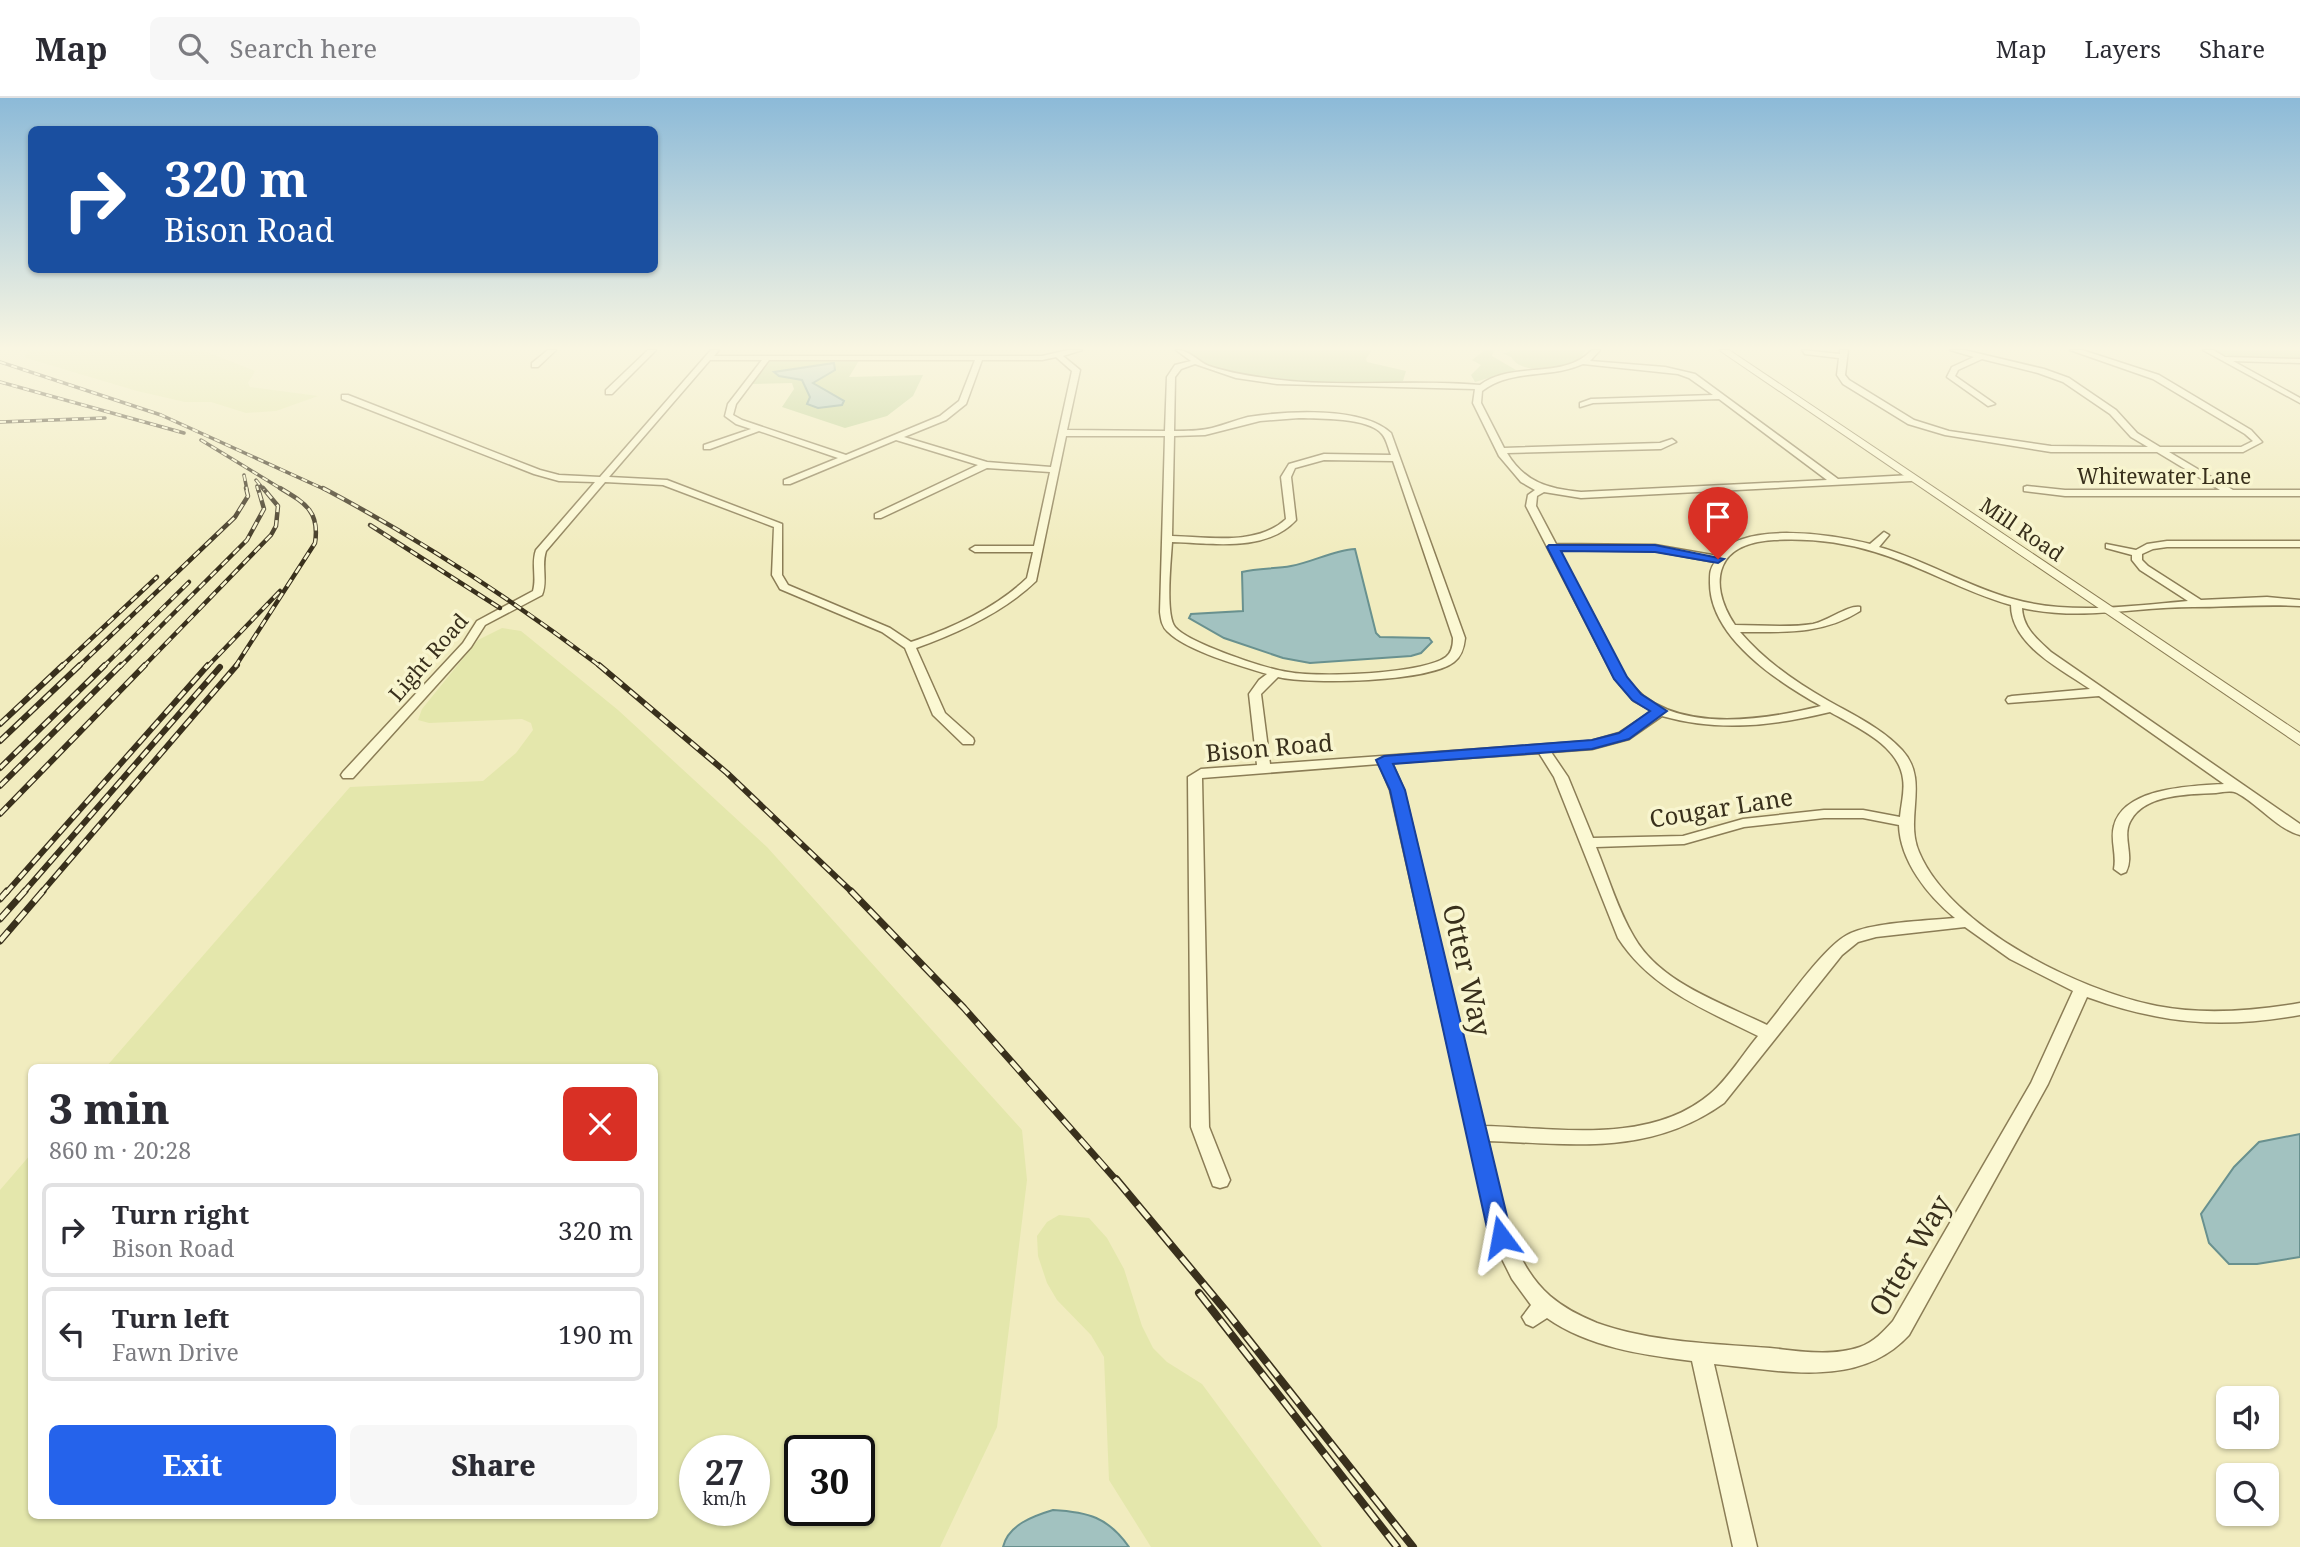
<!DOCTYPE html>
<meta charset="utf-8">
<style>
:root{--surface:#fff;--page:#f7f7f7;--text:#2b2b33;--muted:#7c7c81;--line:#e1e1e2;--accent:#2563eb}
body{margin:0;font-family:"Noto Serif",serif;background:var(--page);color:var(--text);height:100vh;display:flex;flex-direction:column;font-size:26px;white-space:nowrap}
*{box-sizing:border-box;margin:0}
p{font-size:23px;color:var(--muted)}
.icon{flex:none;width:38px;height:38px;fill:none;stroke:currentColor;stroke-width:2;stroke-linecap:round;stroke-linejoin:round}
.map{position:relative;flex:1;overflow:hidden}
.side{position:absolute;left:28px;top:966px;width:630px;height:455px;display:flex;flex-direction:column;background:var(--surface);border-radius:10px;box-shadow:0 2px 5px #0004}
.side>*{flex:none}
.banner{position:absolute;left:28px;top:28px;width:630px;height:147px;border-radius:10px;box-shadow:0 2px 5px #0004;background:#1a4fa0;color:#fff;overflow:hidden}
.buttons{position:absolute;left:2216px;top:1288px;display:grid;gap:14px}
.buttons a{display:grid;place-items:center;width:63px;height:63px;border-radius:10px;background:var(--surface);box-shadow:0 2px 5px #0004;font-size:35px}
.speed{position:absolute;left:679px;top:1337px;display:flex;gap:14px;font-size:35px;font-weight:700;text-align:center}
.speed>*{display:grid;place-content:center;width:91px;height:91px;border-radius:50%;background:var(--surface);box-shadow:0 2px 5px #0004;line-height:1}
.speed small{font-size:18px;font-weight:400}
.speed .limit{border:4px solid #111;border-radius:10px;background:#fff;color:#111}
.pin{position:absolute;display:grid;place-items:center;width:60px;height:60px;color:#fff;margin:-72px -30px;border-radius:50% 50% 50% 0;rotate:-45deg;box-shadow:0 0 7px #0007}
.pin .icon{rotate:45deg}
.me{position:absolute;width:77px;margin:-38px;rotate:347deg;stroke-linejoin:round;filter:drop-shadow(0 0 5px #0008)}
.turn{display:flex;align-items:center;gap:24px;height:147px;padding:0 21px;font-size:32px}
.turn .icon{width:91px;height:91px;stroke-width:2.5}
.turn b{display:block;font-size:49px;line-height:60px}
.round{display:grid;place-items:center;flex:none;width:74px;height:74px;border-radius:10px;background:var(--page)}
.summary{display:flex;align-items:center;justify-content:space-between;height:119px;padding:0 21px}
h1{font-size:42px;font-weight:800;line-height:52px}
.action{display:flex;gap:14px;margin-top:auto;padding:14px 21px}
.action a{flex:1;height:80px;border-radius:10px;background:var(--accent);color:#fff;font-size:28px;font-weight:800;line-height:80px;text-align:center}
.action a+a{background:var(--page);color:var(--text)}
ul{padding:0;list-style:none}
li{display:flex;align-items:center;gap:21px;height:94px;margin:0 14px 10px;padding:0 7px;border:4px solid var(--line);border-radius:10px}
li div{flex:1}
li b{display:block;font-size:26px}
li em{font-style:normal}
header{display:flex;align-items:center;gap:42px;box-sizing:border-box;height:98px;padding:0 35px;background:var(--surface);border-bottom:2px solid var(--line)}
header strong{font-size:33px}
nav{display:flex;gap:38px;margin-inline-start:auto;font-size:24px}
.search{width:490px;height:63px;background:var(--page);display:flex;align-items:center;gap:18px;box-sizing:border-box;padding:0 24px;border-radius:10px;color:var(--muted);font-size:26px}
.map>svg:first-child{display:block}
.farmland{fill:#e4e7ac;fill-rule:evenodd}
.green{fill:#bcd092}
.water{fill:#a2c2c0;stroke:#69918f;stroke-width:2}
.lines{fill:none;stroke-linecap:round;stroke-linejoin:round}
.minor-casing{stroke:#8b7d56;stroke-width:3}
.tertiary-casing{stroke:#8b7d56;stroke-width:2}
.minor{fill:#fbf8d3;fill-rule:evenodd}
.tertiary{fill:#fbf8d3;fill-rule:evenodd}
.rail-far4-casing{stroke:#39301c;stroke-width:3.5}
.rail-far3-casing{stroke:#39301c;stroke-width:4.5}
.rail-far2-casing{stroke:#39301c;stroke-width:6}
.rail-far1-casing{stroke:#39301c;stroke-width:7}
.rail-casing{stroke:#39301c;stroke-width:8}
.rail-far4{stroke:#f8f5cf;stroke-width:2;stroke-dasharray:6;stroke-linecap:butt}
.rail-far3{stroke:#f8f5cf;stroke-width:2.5;stroke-dasharray:8;stroke-linecap:butt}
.rail-far2{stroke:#f8f5cf;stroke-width:3.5;stroke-dasharray:10;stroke-linecap:butt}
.rail-far1{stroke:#f8f5cf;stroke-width:4.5;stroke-dasharray:13;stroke-linecap:butt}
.rail{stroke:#f8f5cf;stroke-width:5;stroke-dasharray:17;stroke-linecap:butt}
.route{fill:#2563eb;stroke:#184099;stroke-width:2}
.labels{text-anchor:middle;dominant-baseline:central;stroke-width:7;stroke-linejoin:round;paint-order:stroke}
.far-street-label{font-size:21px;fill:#39301c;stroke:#f8f5cf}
.street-label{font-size:24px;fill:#39301c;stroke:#f8f5cf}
.near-street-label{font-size:28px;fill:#39301c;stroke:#f8f5cf}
</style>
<header>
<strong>Map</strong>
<div class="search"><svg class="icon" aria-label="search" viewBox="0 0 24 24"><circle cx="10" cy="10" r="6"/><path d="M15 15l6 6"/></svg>Search here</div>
<nav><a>Map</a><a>Layers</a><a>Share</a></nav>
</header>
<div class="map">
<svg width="2300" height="1449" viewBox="0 0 2300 1449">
<rect width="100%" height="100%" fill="#f1ecbf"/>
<!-- farmland -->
<g class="farmland">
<path d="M32,252H202L255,273L248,285L250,289L318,298L276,313L246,315L211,304H185L137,293L26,260L24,258Z"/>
<path d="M502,530L521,533L618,612L767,749L1022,1032L1027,1082L997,1329L940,1449H0V1092L31,1056L32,1418H654V970L106,969L350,689L483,683L516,655L533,632L531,625L522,621L429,625L418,622L422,611L478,542ZM695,1353H754V1412H695ZM800,1353H859V1412H800Z"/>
<path d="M1059,1117L1089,1120L1107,1140L1124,1171L1142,1228L1153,1250L1167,1264L1202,1286L1322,1449H1151L1109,1382L1104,1259L1091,1237L1057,1202L1047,1185L1038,1158L1037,1138L1047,1124Z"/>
</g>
<!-- green -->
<g class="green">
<path d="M1185,252H1372L1366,261L1367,264L1406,273L1403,283L1399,284C1344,283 1225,292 1185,252Z"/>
<path d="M1485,252H1494L1492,258L1516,272L1475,284L1471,277L1481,267L1472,262Z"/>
<path d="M1513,252H1586L1582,258L1590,252C1578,267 1540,276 1522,268C1510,263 1516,259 1503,256Z"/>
<path d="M2211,252H2300V261L2231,259Z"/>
<path d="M775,261H860L849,279L923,277L913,298L887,318L845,330L782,309L794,291L792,285L751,286L769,262Z"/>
</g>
<!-- water -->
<g class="water">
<path d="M834,265L835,272L813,285L844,303L842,307L818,310L807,306L810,299L802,282L779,278L774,274Z"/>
<path d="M1355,451L1376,535L1380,539L1429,540L1432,544L1421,555L1411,558L1310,565L1283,560L1224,540L1189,520L1191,516L1243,513L1242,474C1258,470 1275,471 1291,468C1313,464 1334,452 1355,451Z"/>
<path d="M2300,1036V1159L2257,1166H2229L2209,1145L2201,1116L2234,1069L2259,1044Z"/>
<path d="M1053,1412C1088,1414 1108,1419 1129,1449H1003C1008,1427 1033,1418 1053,1412Z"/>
</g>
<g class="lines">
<defs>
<g id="minor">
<path d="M548,252H556L538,269H532V265Z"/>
<path d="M648,252H656L612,296H606V292Z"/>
<path d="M711,252H719L714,258H1042L1068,252H1082L1063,258L1080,272L1067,332L1165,333L1167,279L1175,267L1191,263L1176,252C1190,252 1197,263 1209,268C1230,275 1250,278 1272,281C1341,290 1411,281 1480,287C1513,262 1563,283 1592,252H1600L1590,263L1665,269L1695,276L1838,381L1911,377L1916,380L1911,383L1581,400L1544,394L1537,398L1536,408L1556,446L1655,447L1718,458C1742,422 1835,437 1870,446L1884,434L1889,437L1879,449C1925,462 1966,488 2013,501C2069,517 2131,508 2188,503L2140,472L2132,462V457L2106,450V446L2136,452L2147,446L2167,443H2300V449H2167L2153,451L2142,456V462L2148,468L2201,502L2267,499L2300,502V508C2264,506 2228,509 2193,509C2134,509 2083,523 2022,510C2023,530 2037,541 2051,554L2300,726V737C2277,731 2258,706 2237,695C2231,692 2223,694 2216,695C2190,696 2145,696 2131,722C2121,738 2135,757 2126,774L2121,776L2114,771C2117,756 2110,742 2114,728C2124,689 2192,688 2224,686L2099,598L2008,605L2006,602L2008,599L2012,598L2090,591C2061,571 2011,547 2011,507C1964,494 1922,468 1875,454C1843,444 1808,440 1774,442C1758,443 1736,447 1726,462C1713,482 1722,508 1735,527C1761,527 1788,530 1813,526C1828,523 1848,507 1860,509V513C1822,537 1783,534 1740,534C1764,562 1795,584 1827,602C1853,617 1882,630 1902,652C1930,682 1904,720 1919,754C1951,830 2080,893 2157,908C2204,917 2253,913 2300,905V917C2221,931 2162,926 2087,899L2048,986L1909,1237C1859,1292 1779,1272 1714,1266L1757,1449H1733L1692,1263C1643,1257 1588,1249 1547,1220L1533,1229L1526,1226L1522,1219L1531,1207L1512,1181L1491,1139L1390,692L1379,666L1202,680L1209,1029L1230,1082L1227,1088L1220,1090L1213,1088L1191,1029L1188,679L1201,671L1257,667L1249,596L1259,582L1267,576C1241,568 1187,553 1168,534C1162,529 1161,522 1160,514L1165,338H1066L1036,483C1004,514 958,535 916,550L945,615L973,640L974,643L973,646H963L933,617L905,550L882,534L780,491L772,477L774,429L663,387L605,384L546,453C541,468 548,483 542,497L485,527L471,549L353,680H343L341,677L343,674L463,545L477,523L533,493C537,479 531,466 536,452L595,384L559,383L534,376L342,301V297H348L540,372L559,377L600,379ZM1056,259L1072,273L1051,369L987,364L904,339L946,322L966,306L982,262H1042ZM710,262H762L728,306L725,318L736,326L751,331L704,347V351H710L759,333L838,360L784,382V386H790L896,342L978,367L875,416V420H881L987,370L1050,374L1034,448H975L970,451L975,454H1033L1027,480C996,510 952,530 911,544L890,530L788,487L782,477V426L667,382L609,379ZM769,262H975L959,303L940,318L846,357L742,322L733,317L736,306ZM1195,266L1236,280L1277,286L1475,291L1473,305L1499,358L1521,384L1535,392L1528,397L1526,408L1615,581L1634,603L1652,613L1619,635L1591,643L1270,666L1261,596L1278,579C1311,587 1428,584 1454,564C1462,558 1464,549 1465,540L1391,335C1362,308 1286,313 1248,319C1236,322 1224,327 1212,330C1200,333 1186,333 1174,333L1175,279L1181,271ZM1583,266L1678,276L1689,280L1713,297L1591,301L1580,305V309L1593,305L1719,301L1827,382L1581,394C1549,391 1525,385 1507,355L1661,351L1676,344L1672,341L1660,345L1504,350L1481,305L1482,293C1512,270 1550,281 1583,266ZM1299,320C1320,321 1368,319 1382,336C1387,342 1388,350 1391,357L1324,356L1289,366L1281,379L1286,421C1257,448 1209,439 1172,438L1174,338L1205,337L1260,323ZM1324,362L1393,363L1453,540C1453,547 1452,554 1446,559C1423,576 1318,580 1288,574C1266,571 1188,545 1175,529C1165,516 1171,462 1172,444C1211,445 1266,455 1296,422L1291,379L1295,370ZM1559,452L1655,453L1715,464C1710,471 1710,475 1710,484C1709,539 1778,584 1821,608C1761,623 1668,638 1626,580C1617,567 1611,551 1604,537C1589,509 1574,480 1559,452ZM1830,614C1856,629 1899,647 1903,681C1905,693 1901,707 1900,719L1863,712H1824L1743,721L1683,738L1593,740L1568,679L1551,654L1592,651L1629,641L1662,618C1718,634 1773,628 1830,614ZM1539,655L1554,679L1618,840C1651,891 1706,912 1758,938C1743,956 1728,981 1710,996C1650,1047 1557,1030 1484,1028L1404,692L1392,665ZM1824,720H1863L1899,727C1900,763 1928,798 1955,820C1926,823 1870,824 1847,837C1823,850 1786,904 1767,927C1722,905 1660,885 1634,839C1618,813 1608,778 1596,749L1684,746L1744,729ZM1965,829L2010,861L2073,893L2031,985L1893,1223C1884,1233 1874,1244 1860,1249C1831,1259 1799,1253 1770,1250C1715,1246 1649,1244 1597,1225C1580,1218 1564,1210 1550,1198C1507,1160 1501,1096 1488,1043C1574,1046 1650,1058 1724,1005L1842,857L1858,844L1876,839Z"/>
<path d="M1802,252L1840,256V252H1848L1845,277L1849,282L1914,322L1949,333L2051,348L2148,349L2131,339L2110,316L2063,284L2038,275L1982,261L1958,272L1955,278L1995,306L1988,308L1947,279L1952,269L1974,259L1950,252H1964L2044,271L2069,280L2116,312L2137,335L2160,349H2241L2253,343L2245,336L2153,281L2070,252H2082L2159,277L2251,332L2262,344L2243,354H2169L2233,392H2300V398H2065L2024,393V389L2027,388L2065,392H2220L2157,354H2051L1945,337L1908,326L1843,286L1837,277L1839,260L1805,256Z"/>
<path d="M2203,252H2213L2225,259L2300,261V265L2233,263L2300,300V305Z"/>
</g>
<path id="tertiary" d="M1719,252H1729L2300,635V647Z"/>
</defs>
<!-- minor casing -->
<use href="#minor" class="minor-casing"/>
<!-- tertiary casing -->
<use href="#tertiary" class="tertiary-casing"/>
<!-- minor -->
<use href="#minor" class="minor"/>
<!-- tertiary -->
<use href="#tertiary" class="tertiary"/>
<defs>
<g id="rail-far4">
<path d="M0,264L161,317L326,392"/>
<path d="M0,284L184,335"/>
<path d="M0,324L105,320"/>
<path d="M201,342L283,392"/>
<path d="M244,377L247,392"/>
<path d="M256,382L264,392"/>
<path d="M257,388L258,392"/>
</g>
<g id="rail-far3">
<path d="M323,390C421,442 513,502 601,569"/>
<path d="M370,427L500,510"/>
<path d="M61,569L157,479"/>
<path d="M78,569L235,419L248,398L246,390"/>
<path d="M103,569L189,484"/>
<path d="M120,569L247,442L264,411L258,390"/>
<path d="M143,569L271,437L276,428L278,408L263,390"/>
<path d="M207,569L280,493"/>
<path d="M235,569L315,445C320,413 305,405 280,390"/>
</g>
<g id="rail-far2">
<path d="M599,567L727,675L853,795"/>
<path d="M0,626L63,567"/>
<path d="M0,643L80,567"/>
<path d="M0,670L105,567"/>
<path d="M0,688L121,567"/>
<path d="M0,716L145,567"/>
<path d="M6,795L208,567"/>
<path d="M23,795L220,569"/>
<path d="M41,795L237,567"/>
</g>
<g id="rail-far1">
<path d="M851,793L964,910L1117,1083"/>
<path d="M0,801L7,793"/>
<path d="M0,821L25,793"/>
<path d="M0,843L43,793"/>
</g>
<g id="rail">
<path d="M1116,1081L1226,1213L1413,1449"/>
<path d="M1199,1195L1397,1449"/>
</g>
</defs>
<!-- rail-far4 casing -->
<use href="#rail-far4" class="rail-far4-casing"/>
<!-- rail-far3 casing -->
<use href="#rail-far3" class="rail-far3-casing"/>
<!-- rail-far2 casing -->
<use href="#rail-far2" class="rail-far2-casing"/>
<!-- rail-far1 casing -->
<use href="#rail-far1" class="rail-far1-casing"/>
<!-- rail casing -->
<use href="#rail" class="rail-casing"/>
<!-- rail-far4 -->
<use href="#rail-far4" class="rail-far4"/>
<!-- rail-far3 -->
<use href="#rail-far3" class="rail-far3"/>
<!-- rail-far2 -->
<use href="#rail-far2" class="rail-far2"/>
<!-- rail-far1 -->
<use href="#rail-far1" class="rail-far1"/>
<!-- rail -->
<use href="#rail" class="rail"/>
</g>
<!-- sky -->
<linearGradient id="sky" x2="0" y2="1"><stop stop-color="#8cbad8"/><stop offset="0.55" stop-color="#f9f6e2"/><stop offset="1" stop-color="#f9f6e2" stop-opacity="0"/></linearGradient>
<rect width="2300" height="455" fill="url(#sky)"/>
<!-- route -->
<path class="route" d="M1549,447H1655L1724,461L1718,465L1655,454L1561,453L1627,579L1641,596L1667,613L1629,641L1592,651L1393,666L1405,692L1512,1139L1509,1145L1501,1148L1493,1145L1489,1139L1390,692L1376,662L1384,658L1592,642L1619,635L1650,613L1632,602L1614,581L1547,449Z"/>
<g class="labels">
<!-- far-street labels -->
<g class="far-street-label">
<text x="2164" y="378">Whitewater Lane</text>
<text transform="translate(2022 431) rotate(34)">Mill Road</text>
<text transform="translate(428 559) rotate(-49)">Light Road</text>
</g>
<!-- street labels -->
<g class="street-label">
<text transform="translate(1269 649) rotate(-5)">Bison Road</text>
<text transform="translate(1721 709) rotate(-9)">Cougar Lane</text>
</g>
<!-- near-street labels -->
<g class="near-street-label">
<text transform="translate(1468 872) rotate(77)">Otter Way</text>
<text transform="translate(1909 1157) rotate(-60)">Otter Way</text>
</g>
</g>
</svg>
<div class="buttons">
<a><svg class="icon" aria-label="sound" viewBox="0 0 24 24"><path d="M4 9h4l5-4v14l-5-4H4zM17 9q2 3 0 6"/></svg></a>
<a><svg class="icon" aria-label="search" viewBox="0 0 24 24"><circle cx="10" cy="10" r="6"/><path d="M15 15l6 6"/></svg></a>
</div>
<div class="speed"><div>27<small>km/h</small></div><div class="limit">30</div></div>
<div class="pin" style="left:1718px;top:461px;background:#d93025"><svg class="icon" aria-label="arrive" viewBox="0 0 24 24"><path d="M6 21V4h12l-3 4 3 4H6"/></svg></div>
<svg class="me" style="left:1501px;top:1139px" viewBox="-20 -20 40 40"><path d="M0-17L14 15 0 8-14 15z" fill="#2563eb" stroke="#fff" stroke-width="4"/></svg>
<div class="banner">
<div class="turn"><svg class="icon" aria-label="right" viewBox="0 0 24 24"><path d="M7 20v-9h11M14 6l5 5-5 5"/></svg><div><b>320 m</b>Bison Road</div></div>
</div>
<section class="side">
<div class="summary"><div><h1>3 min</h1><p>860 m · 20:28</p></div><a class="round" style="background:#d93025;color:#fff"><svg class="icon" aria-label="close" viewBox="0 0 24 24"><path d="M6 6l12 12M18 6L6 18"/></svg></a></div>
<ul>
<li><svg class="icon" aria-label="right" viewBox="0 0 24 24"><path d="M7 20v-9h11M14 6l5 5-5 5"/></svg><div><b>Turn right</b><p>Bison Road</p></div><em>320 m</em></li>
<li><svg class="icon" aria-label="left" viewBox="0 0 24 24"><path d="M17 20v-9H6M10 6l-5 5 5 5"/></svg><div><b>Turn left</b><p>Fawn Drive</p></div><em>190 m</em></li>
</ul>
<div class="action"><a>Exit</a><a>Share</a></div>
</section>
</div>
